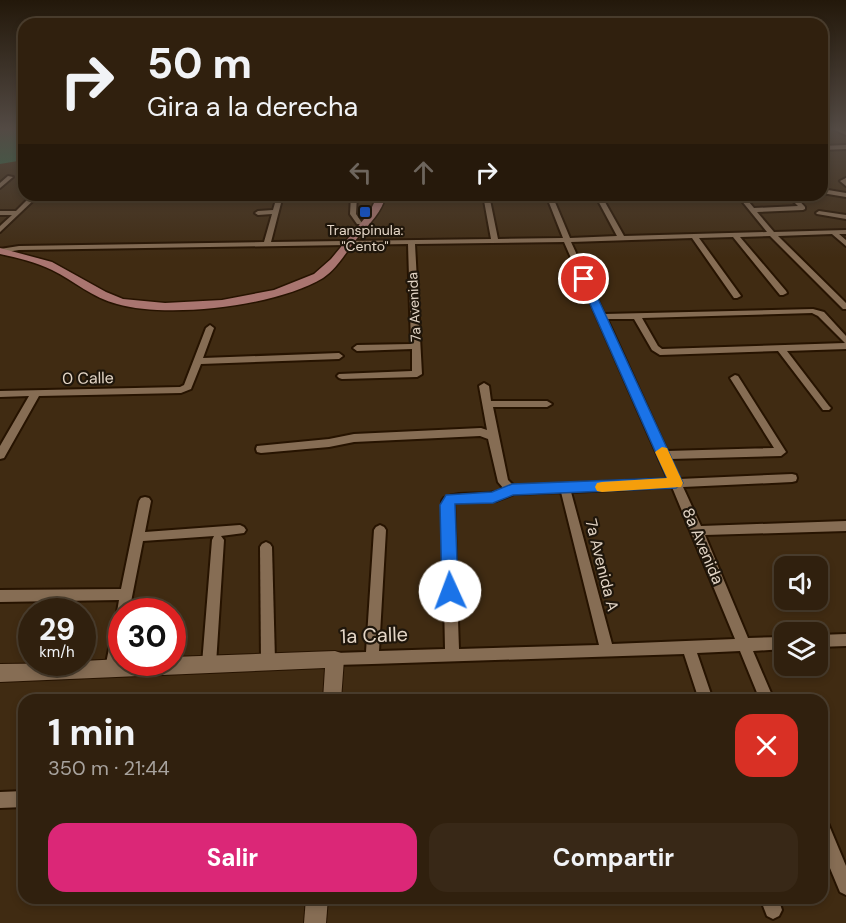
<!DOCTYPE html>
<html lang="es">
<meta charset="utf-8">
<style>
:root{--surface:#30200e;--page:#382817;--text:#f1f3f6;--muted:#a8a39e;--line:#4b3e2e;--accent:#db2777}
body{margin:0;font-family:"DM Sans",sans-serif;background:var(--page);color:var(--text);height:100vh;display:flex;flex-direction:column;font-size:22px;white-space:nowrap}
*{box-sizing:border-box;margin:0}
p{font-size:20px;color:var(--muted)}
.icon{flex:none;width:33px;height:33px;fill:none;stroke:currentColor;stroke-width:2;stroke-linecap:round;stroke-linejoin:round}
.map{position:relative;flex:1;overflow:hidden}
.panel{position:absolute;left:18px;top:694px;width:810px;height:210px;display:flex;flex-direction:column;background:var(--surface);border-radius:18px;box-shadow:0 3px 9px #0003,0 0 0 2px var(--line)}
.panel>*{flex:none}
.banner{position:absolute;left:18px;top:18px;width:810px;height:183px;border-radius:18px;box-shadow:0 3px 9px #0003,0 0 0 2px var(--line);background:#30200e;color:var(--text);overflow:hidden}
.buttons{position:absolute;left:774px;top:556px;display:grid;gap:12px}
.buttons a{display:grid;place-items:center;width:54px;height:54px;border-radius:12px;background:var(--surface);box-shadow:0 3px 9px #0003,0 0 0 2px var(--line);font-size:30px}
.speed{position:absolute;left:18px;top:598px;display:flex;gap:12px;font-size:30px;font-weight:700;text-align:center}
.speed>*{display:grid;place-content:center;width:78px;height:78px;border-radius:50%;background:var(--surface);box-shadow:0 3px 9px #0003,0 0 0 2px var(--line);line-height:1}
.speed small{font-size:15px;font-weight:400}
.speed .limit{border:9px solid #d22;background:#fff;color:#111}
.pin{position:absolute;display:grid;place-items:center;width:51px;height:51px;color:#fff;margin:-26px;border:3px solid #fff;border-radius:50%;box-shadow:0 2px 6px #0007}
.me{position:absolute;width:66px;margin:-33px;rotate:358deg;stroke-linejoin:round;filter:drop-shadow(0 0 4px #0008)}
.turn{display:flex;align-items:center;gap:21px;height:126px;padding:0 30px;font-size:27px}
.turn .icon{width:78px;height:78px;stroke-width:2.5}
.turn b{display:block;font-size:42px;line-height:51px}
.lanes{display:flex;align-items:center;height:57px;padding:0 30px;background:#0003;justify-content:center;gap:30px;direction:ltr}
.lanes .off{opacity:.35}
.round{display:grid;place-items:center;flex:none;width:63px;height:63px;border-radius:18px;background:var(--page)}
.summary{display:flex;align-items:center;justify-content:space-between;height:102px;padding:0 30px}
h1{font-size:36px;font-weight:700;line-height:45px}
.button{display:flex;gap:12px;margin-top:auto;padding:12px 30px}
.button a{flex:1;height:69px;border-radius:18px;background:var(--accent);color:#fff;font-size:24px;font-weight:700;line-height:69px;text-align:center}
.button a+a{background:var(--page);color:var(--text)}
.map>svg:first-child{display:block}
.forest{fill:#29754e}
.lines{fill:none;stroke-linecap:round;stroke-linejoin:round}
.minor-casing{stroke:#261300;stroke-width:4}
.tertiary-casing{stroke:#261300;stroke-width:2}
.secondary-casing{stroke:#261300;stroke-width:3}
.minor{fill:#866d54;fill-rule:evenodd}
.tertiary{fill:#866d54;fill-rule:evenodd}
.secondary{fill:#a97570;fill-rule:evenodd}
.route{fill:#1a73e8;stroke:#114b97;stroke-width:1.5}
.slow{fill:#f59e0b}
.transit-dot{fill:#1a4fb4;stroke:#1f160b;stroke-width:2}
.labels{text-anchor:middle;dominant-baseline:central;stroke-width:4.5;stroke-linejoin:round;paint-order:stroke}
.far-poi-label{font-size:14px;fill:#e3d5c6;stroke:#1f160b}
.far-street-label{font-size:14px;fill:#e3d5c6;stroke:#1f160b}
.street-label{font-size:16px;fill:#e3d5c6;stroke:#1f160b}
.near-street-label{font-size:20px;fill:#e3d5c6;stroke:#1f160b}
</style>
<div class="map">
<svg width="846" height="923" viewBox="0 0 846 923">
<rect width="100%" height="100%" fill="#402b12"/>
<!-- forest -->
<path class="forest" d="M0,129H24V160L0,164Z"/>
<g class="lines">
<defs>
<g id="minor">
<path d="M835,129L846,131V135L835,130Z"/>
<path d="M846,145V149L822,150V146Z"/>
<path d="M8,176L13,177L0,188V183Z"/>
<path d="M846,178V186L840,181Z"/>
<path d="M822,189L846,193V197L822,193Z"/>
<path d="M32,195H39L0,232V226L12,215H0V211H16Z"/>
<path d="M351,195H357L356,214L362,223L361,224H357L350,214Z"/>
<path d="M483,195H489L498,239L563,238L546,195H552L570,238L617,236L595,195H601L624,236L767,232L737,195H743L754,208L798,206L787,195H794L805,207V209L803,210L757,212L774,232L846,230V234H839L846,240V246L832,234L778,236L846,303V309H843L770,236L740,237L786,291L787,293L783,295H780L733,237L699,238L741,296L737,298H734L692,238L571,242L604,314L813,309L824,312L846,336V349L787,351L829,406L831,408L829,410H823L778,351L660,355L652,350L634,319H607L667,451L774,448L730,378L735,375L738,376L786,452L781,456L670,459L679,479L792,474L796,475L797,478L796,481L792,482L683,487L701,526L846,521V531L705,535L748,638L784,637V649L753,651L774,700H760L740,651L697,653L713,700H699L684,654L372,664L335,665L330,664L328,659L330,654L335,653L366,652L374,530L376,527L380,525L384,527L386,530L379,651L445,649L442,501L444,498C464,489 485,498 504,489L498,482L488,439L480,436L354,442L329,447L261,453L257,452L256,449L257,446L329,439L354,434L481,428L487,430L479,386L484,383L489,386L491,401H547L552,404L547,407H493L508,480L514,486L668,479L564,242L415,244L422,374L417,377L342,379L339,378L337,376L339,374L412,371V349L357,351L353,348L357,345L411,344L408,244L19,250L0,253V249L19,246L264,242L272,214L258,215L255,213L258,211L273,210L275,203L278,201L281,203L271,242L491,239ZM812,313L818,316L845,343L662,349L658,346L642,318ZM672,487L735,639L612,644L571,492ZM561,492L599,645L459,649L454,503L462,501H496L514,494Z"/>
<path d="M819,211L846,215V219L817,214L816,213Z"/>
<path d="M210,325L214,328L203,358L339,353L343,356L339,359L201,364L191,389L181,393L39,396L4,458L0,459V446L29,396L0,397V391L180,387L184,385L206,328Z"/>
<path d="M145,497L149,498L151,501L145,532L240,525L244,527L246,530L244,533L221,536L224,540L216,664L214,669L209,671L204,669L202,664L212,540L214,536L143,541L129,612H122C122,632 125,654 117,673L112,675L107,673L105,668L115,620L118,616L117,612L119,600L0,602V590L121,589L139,501L141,498Z"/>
<path d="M266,542L270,544L272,547L275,661L273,666L268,668L263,666L261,661L260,547L262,544Z"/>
<path d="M846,634V646L818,647V635Z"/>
<path d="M24,791V807L0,808V792Z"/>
<path d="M822,821L828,823L846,866V895L840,892L822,849Z"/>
<path d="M760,898H778L782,910L779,916L773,919L767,916Z"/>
</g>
<g id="tertiary">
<path d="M335,651L341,653L344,659L341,700H323L325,668L0,682V664L82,663V661L122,659V663H172V657Z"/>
<path d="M306,898H328L326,923H304Z"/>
</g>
<path id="secondary" d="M378,195H386C382,212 370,223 359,236C347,250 338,268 323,278C277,306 169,319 117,304C93,298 74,281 52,270C36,262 18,258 0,254V248L52,262L106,292L123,299L165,303L222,300L274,290L314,274L331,259L369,213Z"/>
</defs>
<!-- minor casing -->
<use href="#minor" class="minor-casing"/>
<!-- tertiary casing -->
<use href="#tertiary" class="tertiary-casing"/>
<!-- secondary casing -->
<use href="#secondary" class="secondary-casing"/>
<!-- minor -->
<use href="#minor" class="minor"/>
<!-- tertiary -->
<use href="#tertiary" class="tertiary"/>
<!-- secondary -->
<use href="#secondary" class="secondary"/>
</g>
<!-- sky -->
<linearGradient id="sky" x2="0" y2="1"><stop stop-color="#23180a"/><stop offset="0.5" stop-color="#534a44"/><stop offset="1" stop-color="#534a44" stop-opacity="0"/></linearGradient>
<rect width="846" height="258" fill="url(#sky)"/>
<!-- route -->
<path class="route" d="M584,276L589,279L683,483L676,488L513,495L493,503L455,504L458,591L455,596L450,598L444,596L442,591L440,505L446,495L492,492L512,484L667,478L579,279Z"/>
<!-- slow -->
<path class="slow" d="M662,447L667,448L683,483L681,487L602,492L597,491L595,487L597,483L602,482L667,478L655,452Z"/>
<!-- markers -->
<rect class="transit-dot" x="359" y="206" width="12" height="12" rx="3"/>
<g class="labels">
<!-- far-poi labels -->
<g class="far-poi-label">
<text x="365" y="230">Transpinula:<tspan x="365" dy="16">"Cento"</tspan></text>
</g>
<!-- far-street labels -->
<g class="far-street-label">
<text transform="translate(414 307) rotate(-93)">7a Avenida</text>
</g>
<!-- street labels -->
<g class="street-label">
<text transform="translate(88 378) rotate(-1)">0 Calle</text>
<text transform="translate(703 546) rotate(67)">8a Avenida</text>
<text transform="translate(602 565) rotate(76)">7a Avenida A</text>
</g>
<!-- near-street labels -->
<g class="near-street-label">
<text transform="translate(374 635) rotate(-2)">1a Calle</text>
</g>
</g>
</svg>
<div class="buttons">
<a><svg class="icon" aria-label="sound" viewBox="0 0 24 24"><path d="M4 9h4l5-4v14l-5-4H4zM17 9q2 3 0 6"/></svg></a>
<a><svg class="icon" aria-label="layers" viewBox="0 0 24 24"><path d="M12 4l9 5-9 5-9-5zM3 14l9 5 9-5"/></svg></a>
</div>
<div class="speed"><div>29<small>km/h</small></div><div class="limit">30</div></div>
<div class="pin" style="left:584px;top:279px;background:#d93025"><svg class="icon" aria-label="arrive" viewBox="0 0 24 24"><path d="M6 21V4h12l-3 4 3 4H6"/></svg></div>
<svg class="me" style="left:450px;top:591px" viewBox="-20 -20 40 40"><circle r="19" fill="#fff"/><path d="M0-13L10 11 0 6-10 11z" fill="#1a73e8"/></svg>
<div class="banner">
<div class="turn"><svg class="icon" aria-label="right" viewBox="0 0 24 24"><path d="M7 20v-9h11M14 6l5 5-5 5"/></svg><div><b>50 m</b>Gira a la derecha</div></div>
<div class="lanes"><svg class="icon off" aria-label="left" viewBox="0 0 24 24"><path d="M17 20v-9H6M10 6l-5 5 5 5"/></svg><svg class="icon off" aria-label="ahead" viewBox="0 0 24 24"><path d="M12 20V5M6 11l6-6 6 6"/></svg><svg class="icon" aria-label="right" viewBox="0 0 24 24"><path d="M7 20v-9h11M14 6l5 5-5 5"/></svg></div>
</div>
<section class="panel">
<div class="summary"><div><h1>1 min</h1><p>350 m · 21:44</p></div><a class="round" style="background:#d93025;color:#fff"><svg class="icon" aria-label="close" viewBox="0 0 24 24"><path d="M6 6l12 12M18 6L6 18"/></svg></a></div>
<div class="button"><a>Salir</a><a>Compartir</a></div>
</section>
</div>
